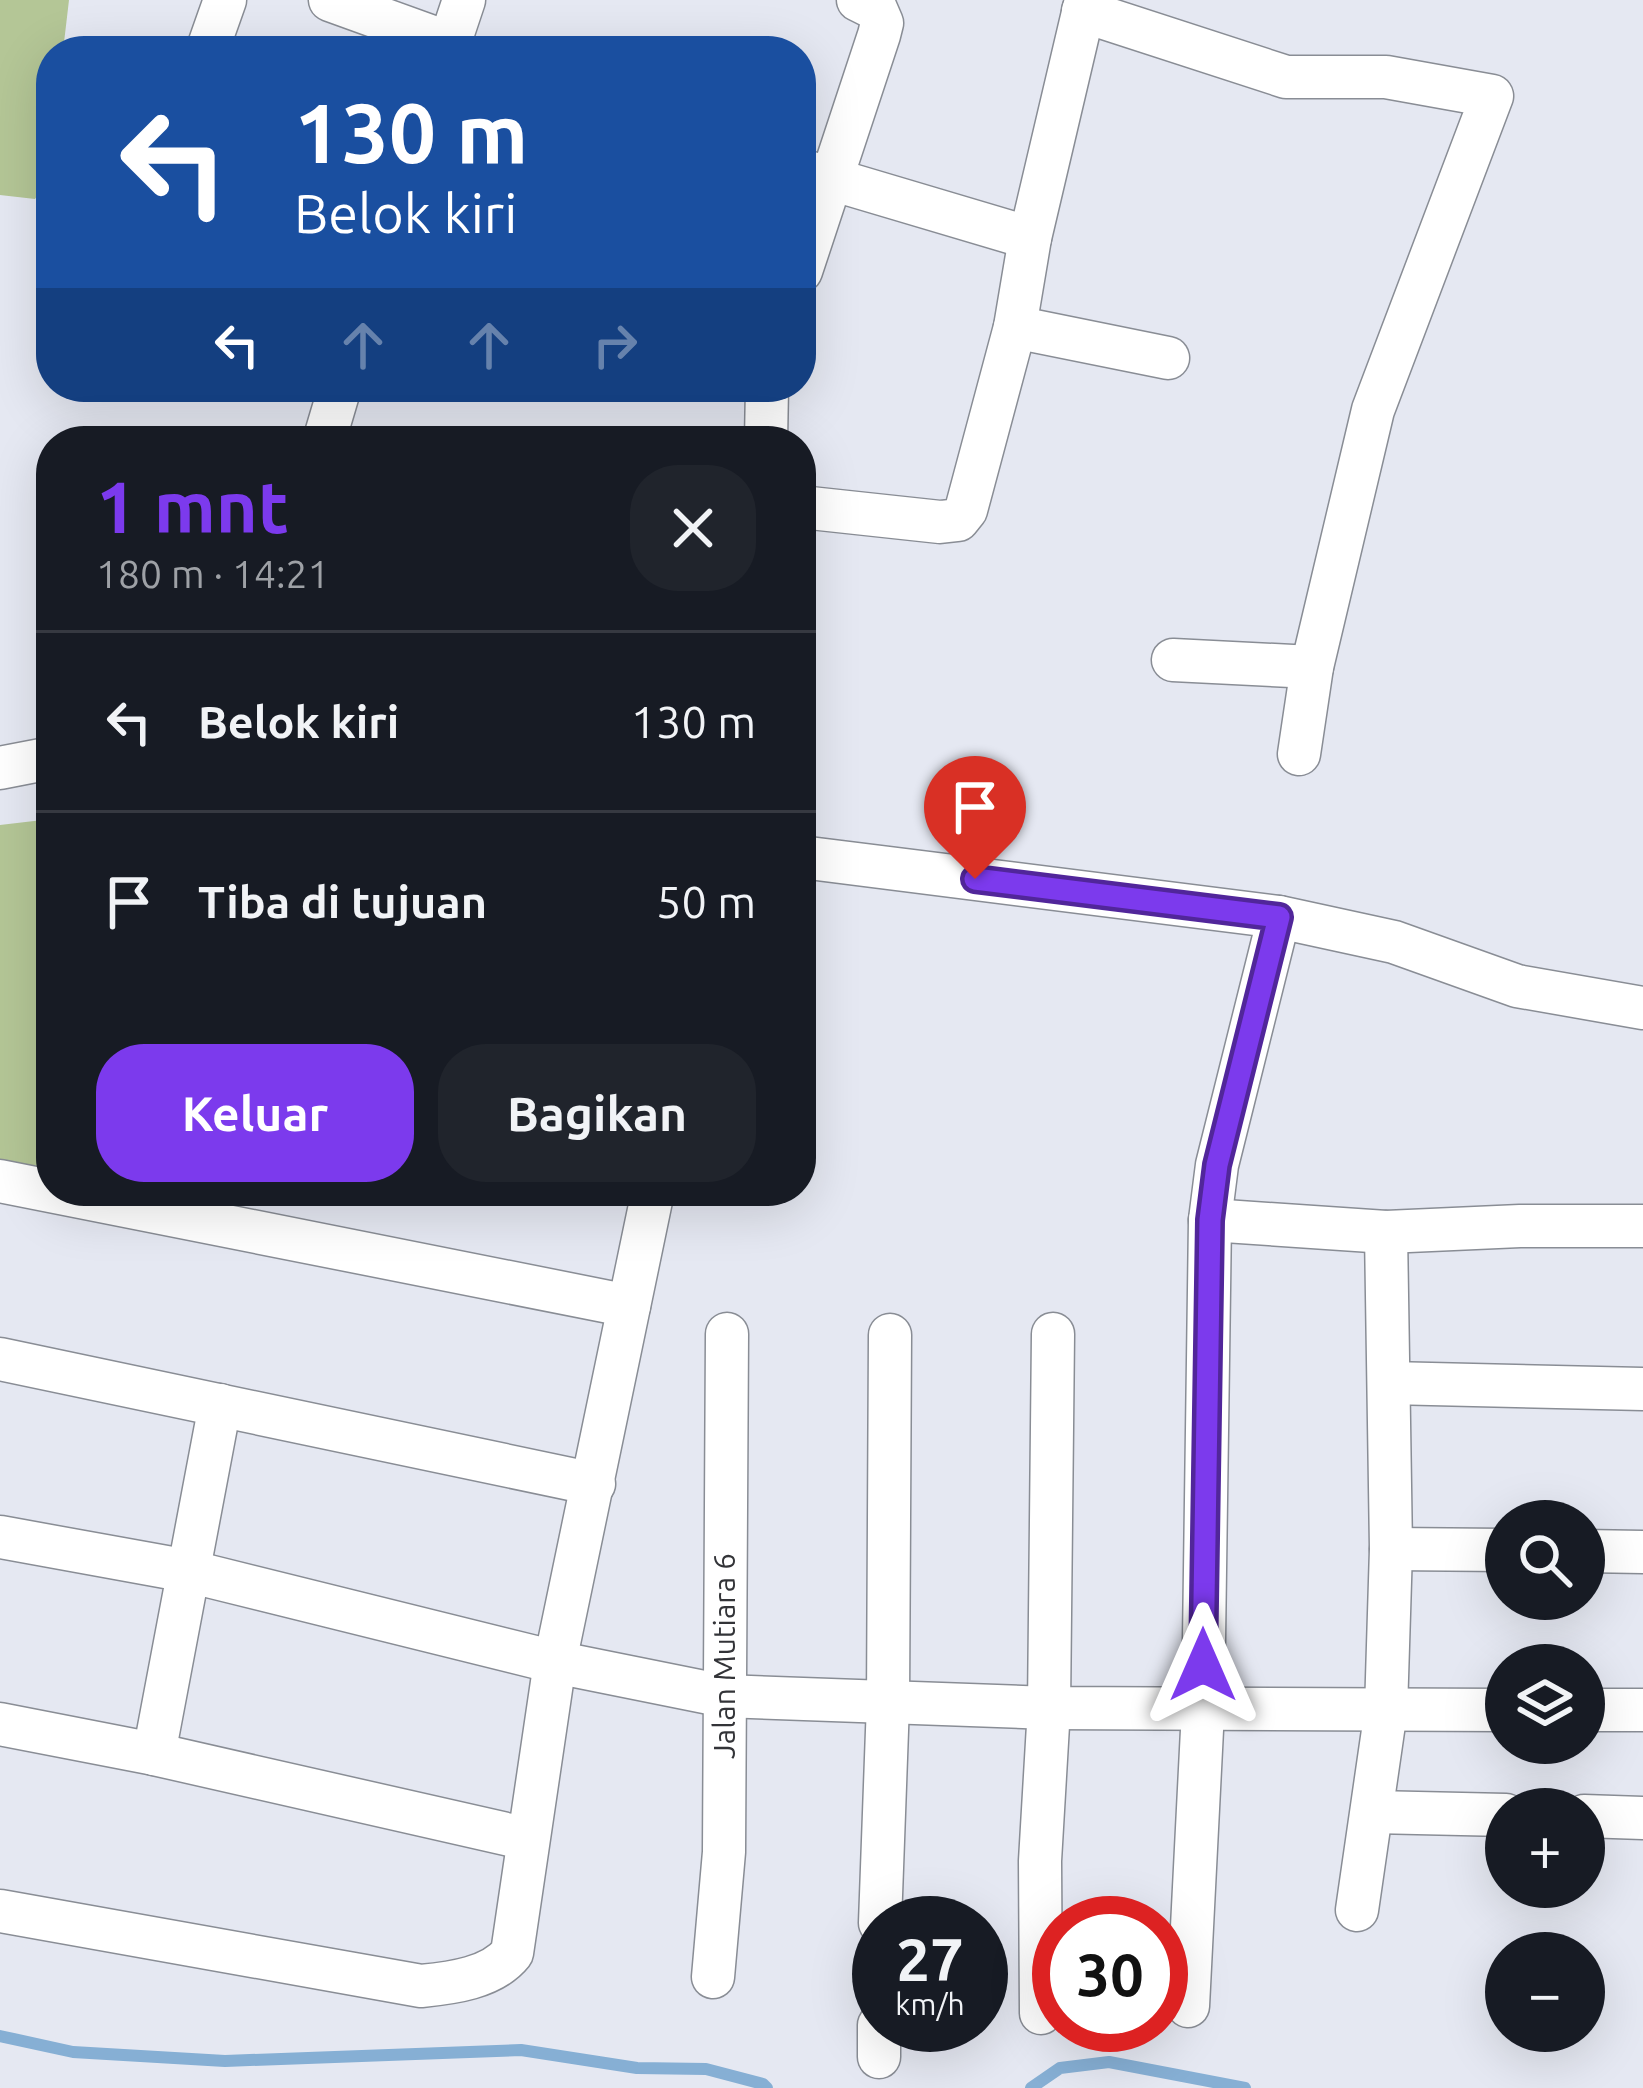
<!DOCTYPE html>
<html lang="id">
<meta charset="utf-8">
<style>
:root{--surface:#171b24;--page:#20242c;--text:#f1f3f6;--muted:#9ea1a6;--line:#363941;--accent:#7c3aed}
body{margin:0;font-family:Ubuntu,sans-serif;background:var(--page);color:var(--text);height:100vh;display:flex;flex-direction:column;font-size:45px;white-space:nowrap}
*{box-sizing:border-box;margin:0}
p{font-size:39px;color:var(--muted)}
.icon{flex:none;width:66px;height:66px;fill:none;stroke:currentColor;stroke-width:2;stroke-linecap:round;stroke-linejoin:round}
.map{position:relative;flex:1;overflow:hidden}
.details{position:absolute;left:36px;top:426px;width:780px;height:780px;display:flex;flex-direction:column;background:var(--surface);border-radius:48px;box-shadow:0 12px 48px #0002}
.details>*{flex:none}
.top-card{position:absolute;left:36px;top:36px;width:780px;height:366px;border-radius:48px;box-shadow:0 12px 48px #0002;background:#1a4fa0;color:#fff;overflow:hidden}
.controls{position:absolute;left:1485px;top:1500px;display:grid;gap:24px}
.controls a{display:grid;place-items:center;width:120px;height:120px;border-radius:50%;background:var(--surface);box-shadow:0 12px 48px #0002;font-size:60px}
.speed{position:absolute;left:852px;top:1896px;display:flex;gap:24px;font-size:60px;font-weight:700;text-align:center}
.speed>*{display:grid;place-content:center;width:156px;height:156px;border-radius:50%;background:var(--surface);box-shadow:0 12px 48px #0002;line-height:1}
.speed small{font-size:30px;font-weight:400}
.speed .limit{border:18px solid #d22;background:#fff;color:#111}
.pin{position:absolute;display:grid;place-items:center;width:102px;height:102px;color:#fff;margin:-123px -51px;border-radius:50% 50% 50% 0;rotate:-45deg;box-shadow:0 0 12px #0007}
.pin .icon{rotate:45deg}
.me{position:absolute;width:132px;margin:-66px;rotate:0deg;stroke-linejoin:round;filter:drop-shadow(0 0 9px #0008)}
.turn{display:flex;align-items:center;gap:42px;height:252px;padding:0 60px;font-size:54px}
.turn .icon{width:156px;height:156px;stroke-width:2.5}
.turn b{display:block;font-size:84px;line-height:102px}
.lanes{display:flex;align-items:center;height:114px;padding:0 60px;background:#0003;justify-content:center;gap:60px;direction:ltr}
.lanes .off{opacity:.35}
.round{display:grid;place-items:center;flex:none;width:126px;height:126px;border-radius:48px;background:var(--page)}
.head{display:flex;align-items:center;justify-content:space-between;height:204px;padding:0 60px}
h1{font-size:72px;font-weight:700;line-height:90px;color:var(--accent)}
.button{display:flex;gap:24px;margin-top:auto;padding:24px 60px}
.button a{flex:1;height:138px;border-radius:48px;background:var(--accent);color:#fff;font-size:48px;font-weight:700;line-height:138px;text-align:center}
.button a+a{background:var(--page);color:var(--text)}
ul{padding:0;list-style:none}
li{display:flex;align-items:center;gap:36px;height:180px;padding:0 60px;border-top:3px solid var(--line)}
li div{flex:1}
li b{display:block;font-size:45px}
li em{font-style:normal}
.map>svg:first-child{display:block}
.green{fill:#b4c696}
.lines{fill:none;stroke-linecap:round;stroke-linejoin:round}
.stream{stroke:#86afd4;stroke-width:12}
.street-casing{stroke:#898d95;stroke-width:45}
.street{stroke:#fff;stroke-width:42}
.route-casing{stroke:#51269a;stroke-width:30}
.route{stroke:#7c3aed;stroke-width:21}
.labels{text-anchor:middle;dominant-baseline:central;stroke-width:12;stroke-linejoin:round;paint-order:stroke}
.street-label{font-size:30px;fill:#333438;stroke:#fff}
</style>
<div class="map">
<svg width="1643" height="2088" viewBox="0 0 1643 2088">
<rect width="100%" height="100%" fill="#e5e8f2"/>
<!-- green -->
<g class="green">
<path d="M0,0H69L63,51H51C51,95 64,164 35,199L0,195Z"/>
<path d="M51,819V1183L0,1173V825Z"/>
</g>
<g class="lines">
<!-- stream -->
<g class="stream">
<path d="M0,2036L73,2052L225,2061L521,2050L637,2068L706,2069L763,2084L767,2088"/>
<path d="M1031,2088L1060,2068L1109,2062L1245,2088"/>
</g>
<defs>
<g id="street">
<path d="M330,0L449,43"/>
<path d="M1083,11L1286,77H1386L1492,96L1373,410L1312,667L1299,754"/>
<path d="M207,51L225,0"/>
<path d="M447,51L464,0"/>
<path d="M801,170L1030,238"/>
<path d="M801,271L879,35L882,23L876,9L858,0"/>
<path d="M1015,327L1168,358"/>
<path d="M324,441L340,387"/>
<path d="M766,441L767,387"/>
<path d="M801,507L940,522L958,520L966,510L1015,327L1030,238L1086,0"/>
<path d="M1173,660L1312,667"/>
<path d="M0,768L51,758"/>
<path d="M801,857L1279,917L1394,942L1517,986L1643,1008"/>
<path d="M0,1181L629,1306"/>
<path d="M1210,1220L1386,1232L1520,1226H1643"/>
<path d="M0,1359L594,1484"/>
<path d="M1389,1383L1643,1389"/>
<path d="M0,1537L188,1571L555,1662L724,1696L1049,1708L1506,1710"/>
<path d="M1391,1549L1506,1550"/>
<path d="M1584,1551L1643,1552"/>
<path d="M1584,1710H1643"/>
<path d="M0,1724L154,1754L528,1839"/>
<path d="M154,1754L220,1405"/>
<path d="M1373,1812L1506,1815"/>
<path d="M1584,1816L1643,1818"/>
<path d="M1357,1910L1386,1710L1391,1549L1386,1232"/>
<path d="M0,1911L421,1986C452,1983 492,1978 512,1953L555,1662L653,1191"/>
<path d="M880,1923L888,1703L890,1335"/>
<path d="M713,1977L724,1852L727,1334"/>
<path d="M1188,2006L1203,1710L1210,1220L1217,1165L1279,917"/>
<path d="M1041,2013L1040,1861L1049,1708L1053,1334"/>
<path d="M879,2057V2025"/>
</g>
</defs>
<!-- street casing -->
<use href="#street" class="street-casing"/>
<!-- street -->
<use href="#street" class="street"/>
</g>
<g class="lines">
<defs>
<path id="route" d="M975,879L1279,917L1217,1165L1210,1220L1203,1665"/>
</defs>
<!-- route casing -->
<use href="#route" class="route-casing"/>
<!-- route -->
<use href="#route" class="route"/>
</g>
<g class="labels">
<!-- street labels -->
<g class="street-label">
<text transform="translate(724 1656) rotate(-90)">Jalan Mutiara 6</text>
</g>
</g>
</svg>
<div class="controls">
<a><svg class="icon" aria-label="search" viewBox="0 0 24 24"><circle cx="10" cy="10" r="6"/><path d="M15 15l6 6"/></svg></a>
<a><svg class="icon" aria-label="layers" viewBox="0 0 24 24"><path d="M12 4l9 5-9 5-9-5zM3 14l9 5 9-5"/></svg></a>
<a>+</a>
<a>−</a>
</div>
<div class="speed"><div>27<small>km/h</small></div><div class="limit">30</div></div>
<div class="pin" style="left:975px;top:879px;background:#d93025"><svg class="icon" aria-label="arrive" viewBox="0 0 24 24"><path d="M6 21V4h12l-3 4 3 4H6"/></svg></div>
<svg class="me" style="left:1203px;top:1665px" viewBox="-20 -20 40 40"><path d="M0-17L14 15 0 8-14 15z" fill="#7c3aed" stroke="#fff" stroke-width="4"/></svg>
<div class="top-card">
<div class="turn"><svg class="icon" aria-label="left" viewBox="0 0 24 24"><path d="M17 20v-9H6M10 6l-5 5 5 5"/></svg><div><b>130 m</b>Belok kiri</div></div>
<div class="lanes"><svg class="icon" aria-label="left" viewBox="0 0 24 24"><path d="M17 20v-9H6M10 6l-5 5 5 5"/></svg><svg class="icon off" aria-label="ahead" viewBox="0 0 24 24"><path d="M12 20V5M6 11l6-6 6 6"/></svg><svg class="icon off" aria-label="ahead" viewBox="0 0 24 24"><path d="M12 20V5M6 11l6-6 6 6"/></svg><svg class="icon off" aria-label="right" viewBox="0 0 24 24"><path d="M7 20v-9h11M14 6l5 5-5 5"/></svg></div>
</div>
<section class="details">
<div class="head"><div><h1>1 mnt</h1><p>180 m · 14:21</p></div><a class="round"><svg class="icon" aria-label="close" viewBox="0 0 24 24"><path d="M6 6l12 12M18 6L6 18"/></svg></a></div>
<ul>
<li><svg class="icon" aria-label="left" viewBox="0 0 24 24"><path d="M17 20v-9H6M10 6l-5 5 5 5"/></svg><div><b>Belok kiri</b></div><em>130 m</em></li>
<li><svg class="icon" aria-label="arrive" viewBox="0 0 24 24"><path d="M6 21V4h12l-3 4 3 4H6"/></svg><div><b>Tiba di tujuan</b></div><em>50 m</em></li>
</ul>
<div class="button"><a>Keluar</a><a>Bagikan</a></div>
</section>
</div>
